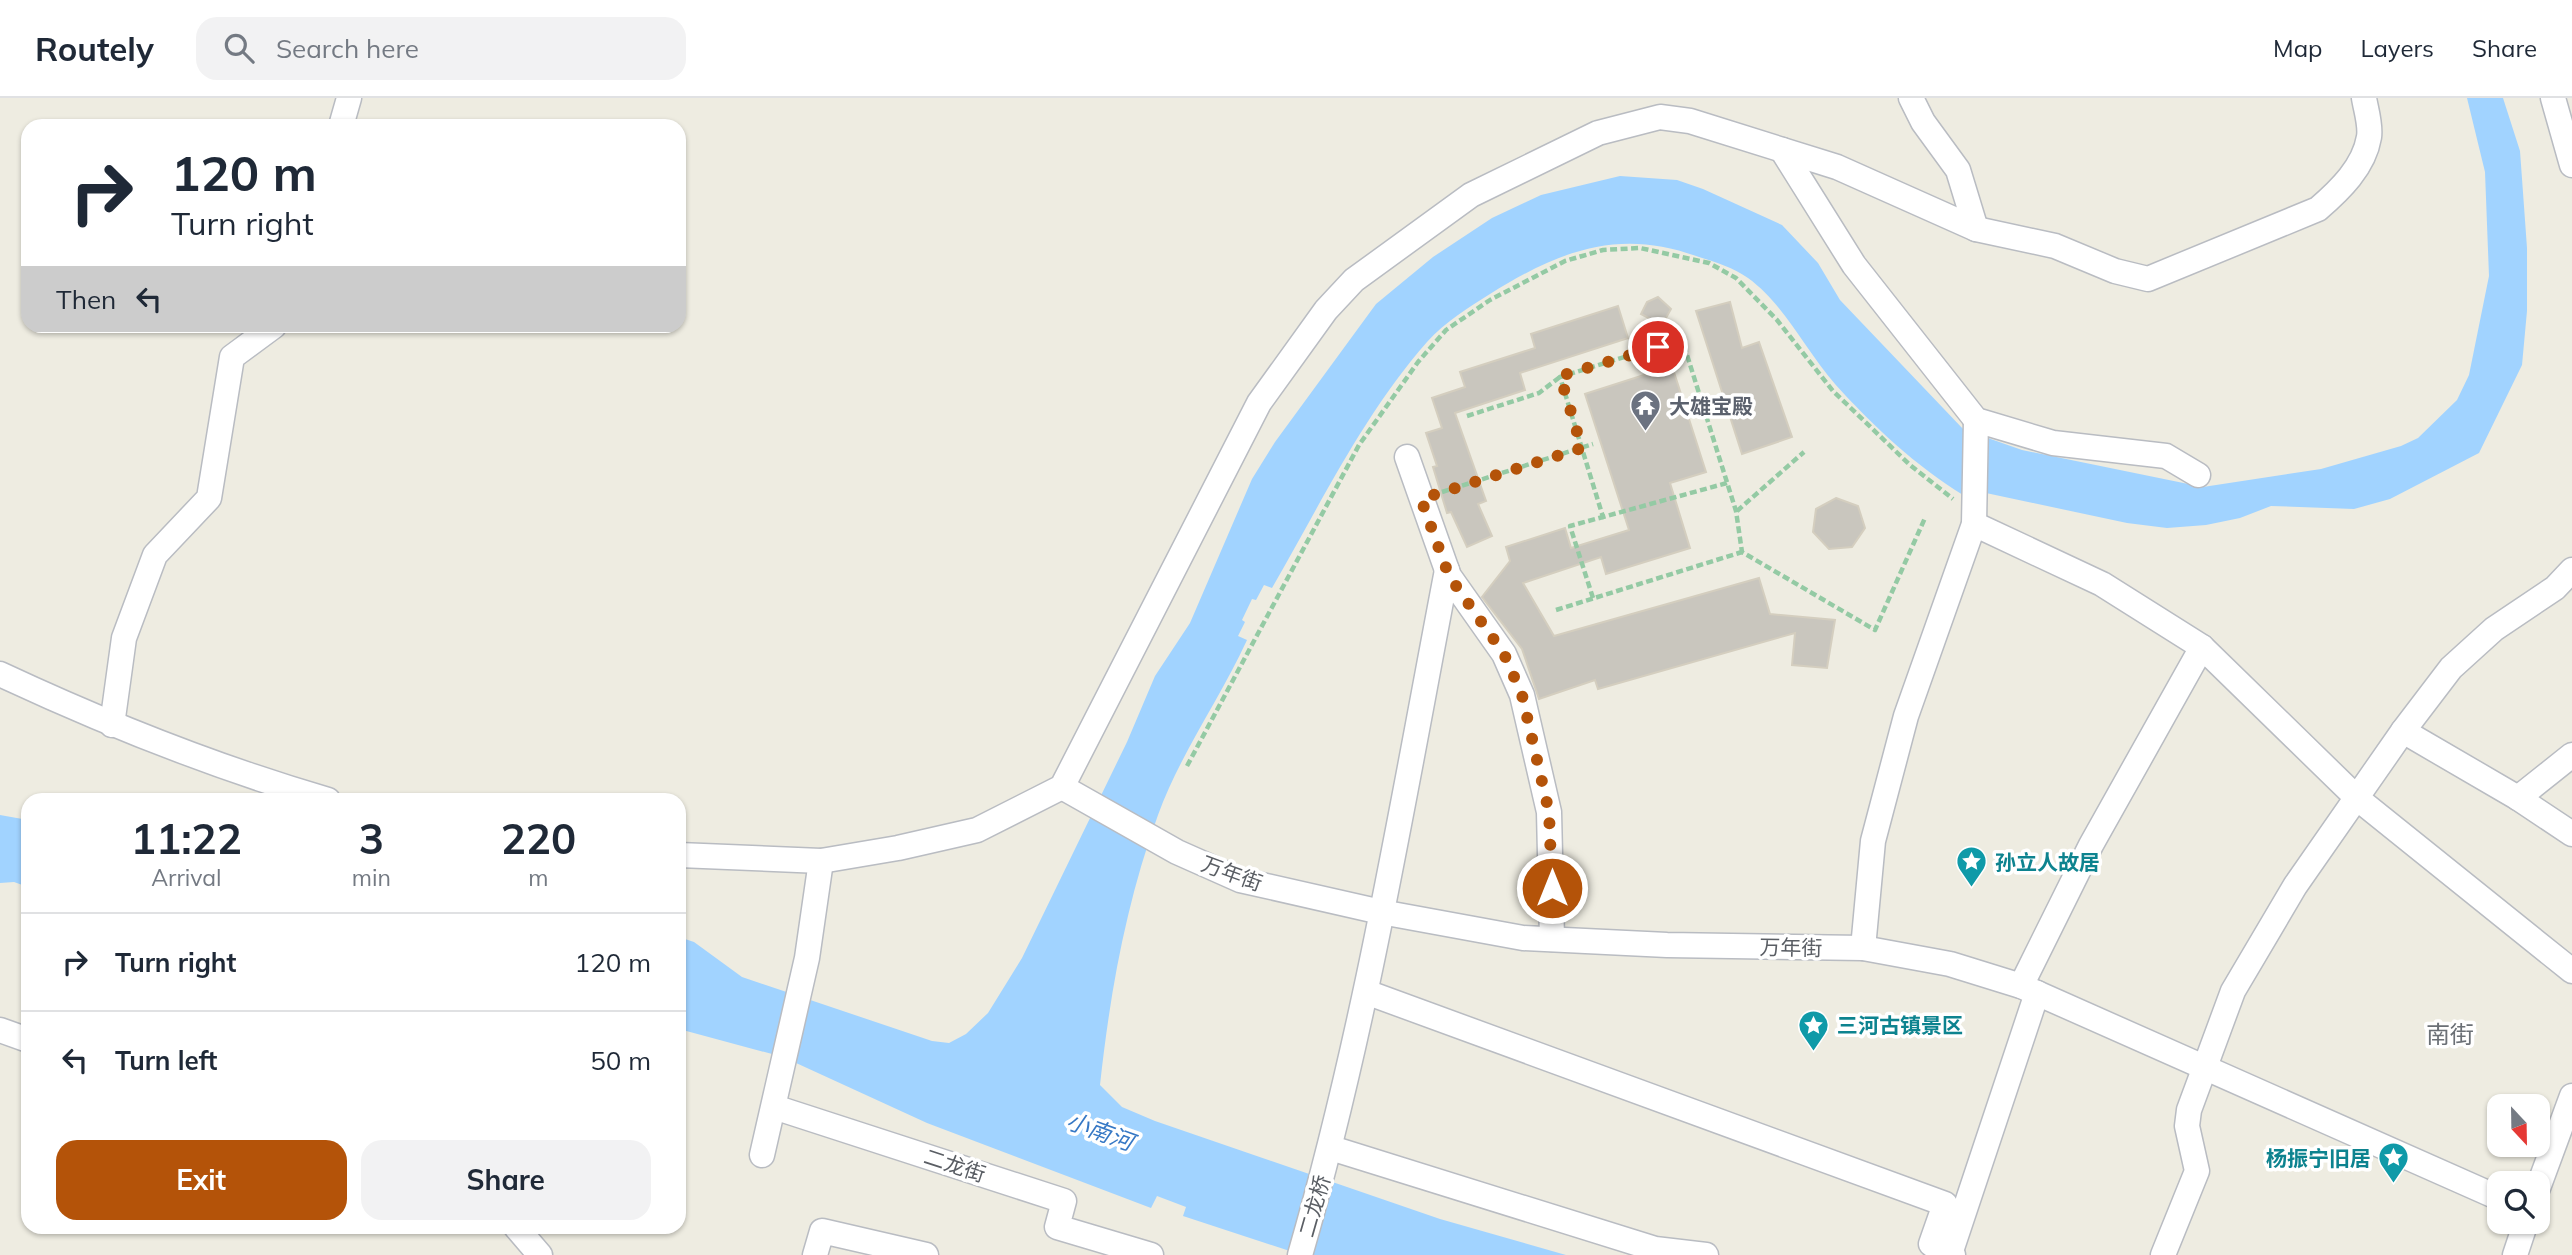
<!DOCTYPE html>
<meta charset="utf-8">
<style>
:root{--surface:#fff;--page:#f2f2f3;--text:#1f2937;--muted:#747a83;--line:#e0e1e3;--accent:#b45309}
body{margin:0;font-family:Mulish,"Noto Sans SC",sans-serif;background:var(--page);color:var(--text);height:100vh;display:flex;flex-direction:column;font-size:26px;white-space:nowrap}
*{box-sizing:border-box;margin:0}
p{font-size:23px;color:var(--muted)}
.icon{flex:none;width:38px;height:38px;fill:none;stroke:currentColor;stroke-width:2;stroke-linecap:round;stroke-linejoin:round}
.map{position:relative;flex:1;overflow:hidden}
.side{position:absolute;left:21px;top:695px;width:665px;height:441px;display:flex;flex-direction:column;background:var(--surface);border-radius:21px;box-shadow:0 2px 5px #0004}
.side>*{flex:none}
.banner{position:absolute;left:21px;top:21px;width:665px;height:214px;border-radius:21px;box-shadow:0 2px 5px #0004;background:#fff;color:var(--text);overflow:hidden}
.needle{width:46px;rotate:158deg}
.controls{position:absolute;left:2487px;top:996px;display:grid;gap:14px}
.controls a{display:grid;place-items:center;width:63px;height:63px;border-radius:14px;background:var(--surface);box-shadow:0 2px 5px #0004;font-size:35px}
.pin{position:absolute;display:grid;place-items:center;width:60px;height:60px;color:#fff;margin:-30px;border:4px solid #fff;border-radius:50%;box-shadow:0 2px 7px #0007}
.me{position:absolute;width:77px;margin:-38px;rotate:0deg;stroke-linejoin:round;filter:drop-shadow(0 0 5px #0008)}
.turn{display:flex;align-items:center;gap:24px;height:147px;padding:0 35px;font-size:32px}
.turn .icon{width:91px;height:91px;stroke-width:2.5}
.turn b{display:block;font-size:49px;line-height:60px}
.then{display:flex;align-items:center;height:66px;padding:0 35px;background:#0003;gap:14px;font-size:26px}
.eta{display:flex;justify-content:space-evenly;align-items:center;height:119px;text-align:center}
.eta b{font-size:42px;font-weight:700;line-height:49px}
.primary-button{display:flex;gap:14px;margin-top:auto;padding:14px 35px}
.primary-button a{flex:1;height:80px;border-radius:21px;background:var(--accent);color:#fff;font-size:28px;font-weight:700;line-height:80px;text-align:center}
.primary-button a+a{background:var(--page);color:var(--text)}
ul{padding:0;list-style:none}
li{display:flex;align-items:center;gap:21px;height:98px;padding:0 35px;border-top:2px solid var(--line)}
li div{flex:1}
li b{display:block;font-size:26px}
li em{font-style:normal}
header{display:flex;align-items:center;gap:42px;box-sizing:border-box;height:98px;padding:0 35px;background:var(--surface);border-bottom:2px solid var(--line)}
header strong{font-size:33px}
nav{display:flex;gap:38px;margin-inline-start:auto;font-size:24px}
.search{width:490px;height:63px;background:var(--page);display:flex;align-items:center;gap:18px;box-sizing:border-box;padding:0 24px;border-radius:21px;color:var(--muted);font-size:26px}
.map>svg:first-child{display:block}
.water{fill:#a1d3ff}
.building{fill:#c9c6be;stroke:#d4cebf;stroke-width:2}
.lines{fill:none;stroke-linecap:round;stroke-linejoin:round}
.minor-casing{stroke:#b9bcc2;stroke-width:27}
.path{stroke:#94caa4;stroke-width:4.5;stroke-dasharray:7 3.5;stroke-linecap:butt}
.minor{stroke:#fff;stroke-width:24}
.route{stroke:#b45309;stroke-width:12;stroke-dasharray:0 21.6}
.labels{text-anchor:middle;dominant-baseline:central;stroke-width:7;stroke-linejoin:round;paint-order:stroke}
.worship-label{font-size:21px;font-weight:bold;fill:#5b616d;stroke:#fff;text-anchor:start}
.culture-label{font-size:21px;font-weight:bold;fill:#0d838f;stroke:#fff;text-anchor:start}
.street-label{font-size:21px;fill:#5a5e64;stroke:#fff}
.water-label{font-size:23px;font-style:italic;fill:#3678c5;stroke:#fff}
.quarter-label{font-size:24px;fill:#6b7076;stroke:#fff}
</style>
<header>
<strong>Routely</strong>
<div class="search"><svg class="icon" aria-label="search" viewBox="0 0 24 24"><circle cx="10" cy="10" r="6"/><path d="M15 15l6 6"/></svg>Search here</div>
<nav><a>Map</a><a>Layers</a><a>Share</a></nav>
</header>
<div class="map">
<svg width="2572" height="1157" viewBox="0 0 2572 1157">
<rect width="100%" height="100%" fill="#eeece1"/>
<!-- water -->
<g class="water">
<path d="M2467,0H2503L2520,53L2527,150V213L2522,267L2479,355L2390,401L2354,411L2271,408L2240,420L2206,427L2167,430L2127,425L1986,395L1985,339L2022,352L2203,389L2321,371L2401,348L2418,340L2457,302L2469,277L2489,178L2485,74Z"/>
<path d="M1620,78L1677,82L1703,91L1782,127L1818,165L1840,202L1964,332L1963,397C1917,369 1872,327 1835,286C1806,253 1784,206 1748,180C1734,170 1716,164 1699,159C1619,129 1559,153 1490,196C1468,210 1445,224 1427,244C1363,317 1320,407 1272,490L1264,487L1256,502L1252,501L1242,522L1245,524L1238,538L1247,542C1220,601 1180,656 1158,717C1126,805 1110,895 1100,987L1122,1009L1155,1023L1440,1121L1566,1157H1302L1183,1118L1186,1109L1157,1098L1151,1110L927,1025L783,959L679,931V839L694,844L742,879L932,943L949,945L966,936L988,915L1022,860L1127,644L1155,578L1190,525L1252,381L1275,344L1376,206L1433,159L1492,120L1541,97Z"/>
<path d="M0,717L28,722V789L14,784L0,785Z"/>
</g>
<!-- building -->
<g class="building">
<path d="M1658,199L1671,211L1666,220L1654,223L1641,216L1647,204Z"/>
<path d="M1730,204L1742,250L1759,244L1792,339L1742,356L1696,213Z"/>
<path d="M1618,208L1628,240L1520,275L1525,292L1455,315L1486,403L1478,406L1492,438L1467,449L1451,414L1447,415L1433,369L1437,368L1426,335L1442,330L1432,300L1465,289L1460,274L1535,250L1531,236Z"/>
<path d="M1672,268L1706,374L1670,385L1690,450L1606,476L1601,459L1523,485L1554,538L1759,480L1770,516L1835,522L1827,570L1792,567L1795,535L1598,591L1595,582L1539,601L1522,551L1482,499L1510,463L1506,449L1565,430L1571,450L1629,432L1585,296Z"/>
<path d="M1836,400L1858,408L1865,430L1852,449L1829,451L1813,434L1816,411Z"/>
</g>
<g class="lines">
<defs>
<g id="minor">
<path d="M1911,0L1923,24L1958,72L1976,131"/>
<path d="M2553,0L2572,67"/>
<path d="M341,28L349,0"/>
<path d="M1782,52L1854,167L1976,322L2053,345L2166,358L2198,377"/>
<path d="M1407,359L1449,478L1504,556L1522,597L1549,714L1552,841"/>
<path d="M1974,426L2102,486L2202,549L2358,701L2572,873"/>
<path d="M0,576C107,626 215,669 328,702"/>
<path d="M112,627L124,540L155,457L209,400L232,259L274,228"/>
<path d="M2403,633L2518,700L2572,736"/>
<path d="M1062,689L1177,754L1240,782L1381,814L1523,840L1667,847L1863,850L1950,866L2021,888L2499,1100"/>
<path d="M2518,700L2572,657"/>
<path d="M679,757L821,763L898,750L977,732L1062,689L1259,305L1326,212L1354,182L1471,97L1598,35L1660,19L1690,23L1837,69L1976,131L2055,148L2115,173L2148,181L2318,111C2340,92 2364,69 2369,39C2371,27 2366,12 2364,0"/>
<path d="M1863,850L1873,743L1906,618L1974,426L1976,322"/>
<path d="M2021,888L2091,747L2202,549"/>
<path d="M1366,894L1945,1106L1931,1146L1953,1157"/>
<path d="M0,932L28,942"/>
<path d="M774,1009L1064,1103L1057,1129L1151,1157"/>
<path d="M1331,1050L1655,1151L1706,1157"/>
<path d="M762,1057L807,860L821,763"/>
<path d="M2538,1090L2572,998"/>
<path d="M516,1129L540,1157"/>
<path d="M1950,1156L2037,895"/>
<path d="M815,1157L822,1133L926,1157"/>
<path d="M1300,1157C1365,933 1403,702 1447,472"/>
<path d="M2163,1157L2197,1073L2187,1028L2189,1012L2233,893L2295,788L2403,633L2451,570L2494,531L2555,490L2572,472"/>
<path d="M2515,1157L2526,1124"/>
</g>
</defs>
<!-- minor casing -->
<use href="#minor" class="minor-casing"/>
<!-- path -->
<g class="path">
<path d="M1467,318L1539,295L1560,279"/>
<path d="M1727,385L1603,419L1560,279L1682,241L1736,413L1742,454L1875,532L1925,420"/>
<path d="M1442,394L1593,346"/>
<path d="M1737,413L1804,354"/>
<path d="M1593,500L1570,428L1603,419"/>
<path d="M1556,512L1742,454"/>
<path d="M1187,668L1359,347L1418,264L1446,232L1490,202L1565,163L1603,152L1640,150L1709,165L1736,180L1777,222L1833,293L1910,367L1953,401"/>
</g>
<!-- minor -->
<use href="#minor" class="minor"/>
</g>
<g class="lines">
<!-- route -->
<path class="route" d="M1552,790L1549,714L1522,597L1504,556L1449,478L1421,401L1582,350L1560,278L1658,249"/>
</g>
<!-- icons -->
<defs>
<symbol id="temple-pin" viewBox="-11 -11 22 30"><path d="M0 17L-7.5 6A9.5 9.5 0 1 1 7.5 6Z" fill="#6b7280" stroke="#fff"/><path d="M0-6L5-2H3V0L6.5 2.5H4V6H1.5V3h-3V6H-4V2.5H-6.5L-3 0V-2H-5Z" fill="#fff"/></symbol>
<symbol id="sight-pin" viewBox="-11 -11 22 30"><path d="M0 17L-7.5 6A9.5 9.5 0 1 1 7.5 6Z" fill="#0f9aa8" stroke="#fff"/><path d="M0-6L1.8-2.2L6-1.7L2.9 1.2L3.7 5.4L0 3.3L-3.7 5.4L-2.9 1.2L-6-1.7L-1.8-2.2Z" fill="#fff"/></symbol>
</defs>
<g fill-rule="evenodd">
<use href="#temple-pin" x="1628" y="290" width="35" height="47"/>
<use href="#sight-pin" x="1954" y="746" width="35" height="47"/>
<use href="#sight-pin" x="1796" y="910" width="35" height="47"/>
<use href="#sight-pin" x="2376" y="1042" width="35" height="47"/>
</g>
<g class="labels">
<!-- worship labels -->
<g class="worship-label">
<text x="1669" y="308">大雄宝殿</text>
</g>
<!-- culture labels -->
<g class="culture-label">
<text x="1995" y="764">孙立人故居</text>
<text x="1837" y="927">三河古镇景区</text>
<text x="2371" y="1060" text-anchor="end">杨振宁旧居</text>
</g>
<!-- street labels -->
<g class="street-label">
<text transform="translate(1232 775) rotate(20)">万年街</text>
<text transform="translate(1791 849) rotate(1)">万年街</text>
<text transform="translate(955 1067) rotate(18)">二龙街</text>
<text transform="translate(1314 1108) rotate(-74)">二龙桥</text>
</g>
<!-- water labels -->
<g class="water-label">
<text transform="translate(1100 1033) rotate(20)">小南河</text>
</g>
<!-- quarter labels -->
<g class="quarter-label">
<text x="2450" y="936">南街</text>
</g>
</g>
</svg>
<div class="controls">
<a><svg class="needle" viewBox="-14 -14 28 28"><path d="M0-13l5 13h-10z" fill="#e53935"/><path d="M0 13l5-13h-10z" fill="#747a83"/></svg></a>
<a><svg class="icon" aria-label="search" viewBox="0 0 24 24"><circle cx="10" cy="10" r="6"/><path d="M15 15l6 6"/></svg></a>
</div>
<div class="pin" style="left:1658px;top:249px;background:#d93025"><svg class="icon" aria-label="arrive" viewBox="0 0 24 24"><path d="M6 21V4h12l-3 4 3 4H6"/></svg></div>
<svg class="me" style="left:1552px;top:790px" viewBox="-20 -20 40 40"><circle r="17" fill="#b45309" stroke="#fff" stroke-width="3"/><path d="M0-11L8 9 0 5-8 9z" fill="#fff"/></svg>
<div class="banner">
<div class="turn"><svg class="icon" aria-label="right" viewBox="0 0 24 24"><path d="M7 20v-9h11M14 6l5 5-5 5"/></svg><div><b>120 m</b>Turn right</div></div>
<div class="then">Then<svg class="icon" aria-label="left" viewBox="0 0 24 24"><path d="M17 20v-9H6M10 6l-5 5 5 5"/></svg></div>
</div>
<section class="side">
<div class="eta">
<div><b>11:22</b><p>Arrival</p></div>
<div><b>3</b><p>min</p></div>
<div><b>220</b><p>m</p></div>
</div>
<ul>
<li><svg class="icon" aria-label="right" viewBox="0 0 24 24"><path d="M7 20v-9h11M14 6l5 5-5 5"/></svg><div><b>Turn right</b></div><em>120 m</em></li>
<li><svg class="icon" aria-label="left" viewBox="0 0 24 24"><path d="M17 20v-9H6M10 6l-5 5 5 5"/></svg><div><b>Turn left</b></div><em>50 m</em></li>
</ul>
<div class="primary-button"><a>Exit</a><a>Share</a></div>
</section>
</div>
